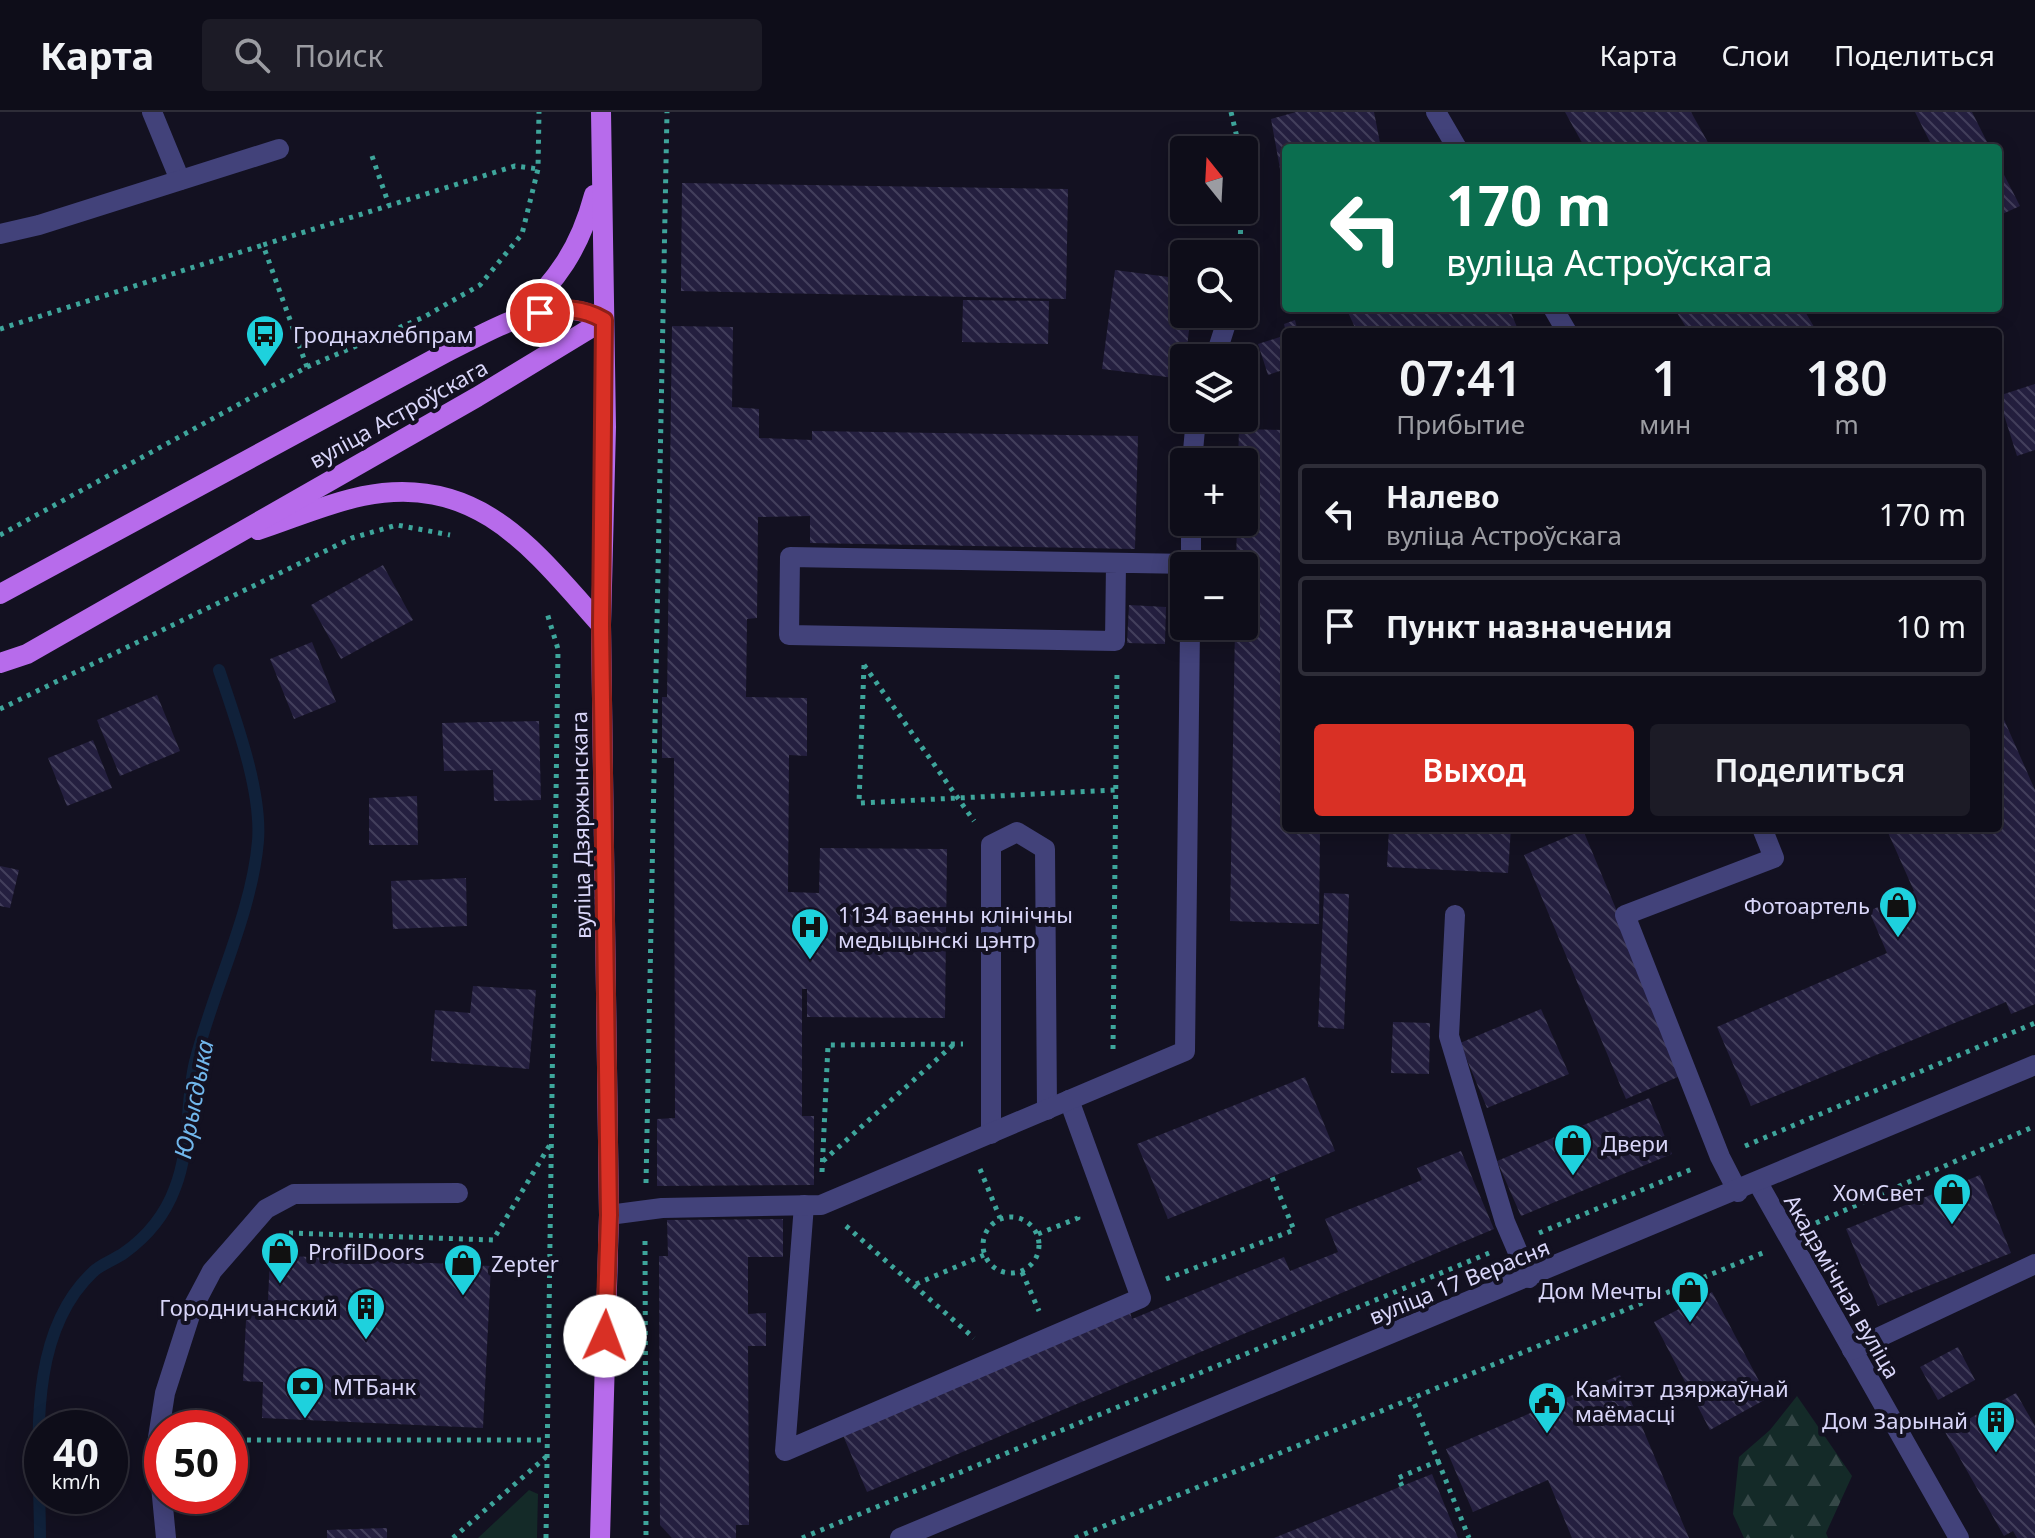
<!DOCTYPE html>
<html lang="ru">
<meta charset="utf-8">
<style>
:root{--surface:#0e0d19;--page:#1c1b26;--text:#f1f3f6;--muted:#9b9ca2;--line:#2e2d38;--accent:#d93025}
body{margin:0;font-family:"Noto Sans",sans-serif;background:var(--page);color:var(--text);height:100vh;display:flex;flex-direction:column;font-size:30px;white-space:nowrap}
*{box-sizing:border-box;margin:0}
p{font-size:26px;color:var(--muted)}
.icon{flex:none;width:44px;height:44px;fill:none;stroke:currentColor;stroke-width:2;stroke-linecap:round;stroke-linejoin:round}
.map{position:relative;flex:1;overflow:hidden}
.drawer{position:absolute;left:1282px;top:216px;width:720px;height:504px;display:flex;flex-direction:column;background:var(--surface);border-radius:8px;box-shadow:0 4px 20px #0003,0 0 0 2px var(--line)}
.drawer>*{flex:none}
.guide{position:absolute;left:1282px;top:32px;width:720px;height:168px;border-radius:8px;box-shadow:0 4px 20px #0003,0 0 0 2px var(--line);background:#0b6e4f;color:#fff;overflow:hidden}
.needle{width:52px;rotate:342deg}
.tools{position:absolute;left:1170px;top:24px;display:grid;gap:16px}
.tools a{display:grid;place-items:center;width:88px;height:88px;border-radius:8px;background:var(--surface);box-shadow:0 4px 20px #0003,0 0 0 2px var(--line);font-size:40px}
.speed{position:absolute;left:24px;top:1298px;display:flex;gap:16px;font-size:40px;font-weight:700;text-align:center}
.speed>*{display:grid;place-content:center;width:104px;height:104px;border-radius:50%;background:var(--surface);box-shadow:0 4px 20px #0003,0 0 0 2px var(--line);line-height:1}
.speed small{font-size:20px;font-weight:400}
.speed .limit{border:12px solid #d22;background:#fff;color:#111}
.pin{position:absolute;display:grid;place-items:center;width:68px;height:68px;color:#fff;margin:-34px;border:4px solid #fff;border-radius:50%;box-shadow:0 2px 8px #0007}
.me{position:absolute;width:88px;margin:-44px;rotate:2deg;stroke-linejoin:round;filter:drop-shadow(0 0 6px #0008)}
.turn{display:flex;align-items:center;gap:28px;height:168px;padding:0 32px;font-size:36px}
.turn .icon{width:104px;height:104px;stroke-width:2.5}
.turn b{display:block;font-size:56px;line-height:68px}
.eta{display:flex;justify-content:space-evenly;align-items:center;height:136px;text-align:center}
.eta b{font-size:48px;font-weight:600;line-height:56px}
.primary-button{display:flex;gap:16px;margin-top:auto;padding:16px 32px}
.primary-button a{flex:1;height:92px;border-radius:8px;background:var(--accent);color:#fff;font-size:32px;font-weight:600;line-height:92px;text-align:center}
.primary-button a+a{background:var(--page);color:var(--text)}
ul{padding:0;list-style:none}
li{display:flex;align-items:center;gap:24px;height:100px;margin:0 16px 12px;padding:0 16px;border:4px solid var(--line);border-radius:8px}
li div{flex:1}
li b{display:block;font-size:30px}
li em{font-style:normal}
header{display:flex;align-items:center;gap:48px;box-sizing:border-box;height:112px;padding:0 40px;background:var(--surface);border-bottom:2px solid var(--line)}
header strong{font-size:38px}
nav{display:flex;gap:44px;margin-inline-start:auto;font-size:28px}
.search{width:560px;height:72px;background:var(--page);display:flex;align-items:center;gap:20px;box-sizing:border-box;padding:0 28px;border-radius:8px;color:var(--muted);font-size:30px}
.map>svg:first-child{display:block}
.grass{fill:#142a28}
.forest{fill:url(#forest-firs)}
.lines{fill:none;stroke-linecap:round;stroke-linejoin:round}
.stream{stroke:#10213a;stroke-width:12}
.building{fill:url(#building-back-hatch)}
.path{stroke:#3ea59b;stroke-width:5;stroke-dasharray:4 6;stroke-linecap:butt}
.minor{stroke:#42427a;stroke-width:20}
.major{stroke:#b76beb;stroke-width:20}
.route-casing{stroke:#8d1f18;stroke-width:20}
.route{stroke:#d93025;stroke-width:14}
.labels{text-anchor:middle;dominant-baseline:central;stroke-width:8;stroke-linejoin:round;paint-order:stroke}
.poi-label{font-size:22px;fill:#d9d6f9;stroke:#131121;text-anchor:start}
.street-label{font-size:22px;fill:#d9d6f9;stroke:#131121}
.water-label{font-size:24px;font-style:italic;fill:#71b7ec;stroke:#131121}
</style>
<header>
<strong>Карта</strong>
<div class="search"><svg class="icon" aria-label="search" viewBox="0 0 24 24"><circle cx="10" cy="10" r="6"/><path d="M15 15l6 6"/></svg>Поиск</div>
<nav><a>Карта</a><a>Слои</a><a>Поделиться</a></nav>
</header>
<div class="map">
<svg width="2035" height="1426" viewBox="0 0 2035 1426">
<defs>
<pattern id="forest-firs" width="22" height="20" patternUnits="userSpaceOnUse" patternTransform="scale(2)"><rect width="22" height="20" fill="#142a28"/><path d="M5 1l3.5 6h-7zM16 11l3.5 6h-7z" fill="#364848"/></pattern>
<pattern id="building-back-hatch" width="6" height="6" patternUnits="userSpaceOnUse" patternTransform="scale(2)"><rect width="6" height="6" fill="#241f3f"/><path d="M-1 5l2 2M0 0l6 6M5-1l2 2" fill="none" stroke="#433f5c"/></pattern>
</defs>
<rect width="100%" height="100%" fill="#131121"/>
<!-- grass -->
<path class="grass" d="M529,1378L538,1382L537,1426H478Z"/>
<!-- forest -->
<path class="forest" d="M1797,1284L1852,1364L1826,1421L1828,1426H1744L1733,1402L1739,1345L1770,1318Z"/>
<g class="lines">
<!-- stream -->
<path class="stream" d="M40,1426C40,1341 24,1225 93,1160C101,1152 114,1148 124,1141C148,1124 165,1103 175,1076C191,1035 185,992 195,950C213,878 252,801 258,729C262,678 235,606 219,558"/>
</g>
<!-- building -->
<g class="building">
<path d="M1296,0H1374L1381,36H1286V55L1280,57L1271,7Z"/>
<path d="M1565,0H1691L1711,36H1585Z"/>
<path d="M1915,0H1972L1990,36H1933Z"/>
<path d="M1998,51L2020,94L1998,104Z"/>
<path d="M682,71L1068,77L1066,187L681,179Z"/>
<path d="M1115,158L1184,167V202H1191L1183,267L1102,257Z"/>
<path d="M963,188L1049,189L1048,232L962,230Z"/>
<path d="M1346,196H1509L1519,220H1357Z"/>
<path d="M1674,196H1803L1817,220H1689Z"/>
<path d="M1295,208L1298,220H1286L1284,212Z"/>
<path d="M672,214L733,215L732,295L759,297V326L812,328V319L1138,324L1135,437L810,431V404L758,405L757,506L747,507L746,585L807,586V644L789,643L788,780L819,781L820,736L947,737L945,906L807,905V877H802V1004H814V1073L657,1074V1007L675,1006L674,646H662V585H667Z"/>
<path d="M1286,223V257L1268,263L1258,232Z"/>
<path d="M2035,272V338L2017,344L1998,284Z"/>
<path d="M1239,317L1286,318V716H1320L1319,812L1230,809L1235,514H1244V454H1236L1237,410H1244V350H1238Z"/>
<path d="M383,453L413,508L341,547L311,493Z"/>
<path d="M1129,493L1166,495L1165,532L1127,531Z"/>
<path d="M312,530L336,590L294,607L270,547Z"/>
<path d="M157,583L180,639L120,664L97,608Z"/>
<path d="M1998,594L2035,678V892L2011,902L2006,890L1751,994L1717,915L1887,841L1869,799L1914,779L1886,716H1998Z"/>
<path d="M539,609L541,688L494,689L493,658L444,659L442,611Z"/>
<path d="M93,628L112,676L67,694L48,646Z"/>
<path d="M417,684L418,733H369V686Z"/>
<path d="M1389,716H1511L1508,761L1387,755Z"/>
<path d="M1583,718L1685,962L1626,987L1524,743Z"/>
<path d="M0,754L19,758L10,796L0,794Z"/>
<path d="M466,766L467,814L393,817L391,769Z"/>
<path d="M1324,781L1349,782L1344,917L1318,915Z"/>
<path d="M473,874L536,878L529,957L431,949L435,898L470,901Z"/>
<path d="M1541,897L1569,962L1487,996L1460,931Z"/>
<path d="M1393,910L1430,911L1429,962L1391,961Z"/>
<path d="M1305,965L1335,1039L1168,1107L1137,1032Z"/>
<path d="M1649,986L1672,1042L1521,1104L1497,1049Z"/>
<path d="M1461,1039L1494,1117L867,1380L842,1321L1130,1200L1132,1207L1284,1145L1290,1159L1338,1140L1325,1107L1422,1068L1417,1056Z"/>
<path d="M1980,1063L2011,1141L1878,1194L1846,1117Z"/>
<path d="M783,1107V1145H748V1202L766,1201V1234H748L749,1413H736V1426H672L660,1413L659,1144H668L667,1108Z"/>
<path d="M270,1143L491,1154L483,1316L262,1306L263,1270L243,1269L247,1188L268,1189Z"/>
<path d="M1712,1180L1768,1286L1710,1318L1654,1210Z"/>
<path d="M1958,1235L1975,1268L1938,1288L1920,1255Z"/>
<path d="M1620,1263L1689,1426H1572L1548,1368L1473,1400L1446,1337Z"/>
<path d="M2016,1281L2035,1314V1426H2017L2013,1419L2004,1424L1945,1320Z"/>
<path d="M1432,1362L1458,1426H1274L1402,1374Z"/>
<path d="M387,1416V1426H327V1418Z"/>
</g>
<g class="lines">
<!-- path -->
<g class="path">
<path d="M1231,0L1240,38"/>
<path d="M372,44L389,93"/>
<path d="M1240,142L1241,98"/>
<path d="M0,217L263,133"/>
<path d="M307,255L263,133L515,54L538,57"/>
<path d="M0,423L307,255L424,205L480,173L522,122L538,57L539,0"/>
<path d="M864,553L859,691L1116,678"/>
<path d="M864,553L974,709"/>
<path d="M0,597L352,426L397,413L450,423"/>
<path d="M1113,937L1117,559"/>
<path d="M1745,1034L2035,911"/>
<path d="M823,1049L953,933"/>
<path d="M980,1057L1000,1106"/>
<path d="M822,1060L828,933L963,932"/>
<path d="M646,1071L667,0"/>
<circle cx="1011" cy="1133" r="28"/>
<path d="M1816,1111L2035,1014"/>
<path d="M846,1114L974,1226"/>
<path d="M289,1121L493,1128L551,1031"/>
<path d="M1539,1121L1692,1057"/>
<path d="M1038,1122L1078,1106L1077,1102"/>
<path d="M645,1129L646,1426"/>
<path d="M1022,1160L1039,1199"/>
<path d="M1166,1167L1294,1118L1272,1065"/>
<path d="M916,1172L984,1143"/>
<path d="M188,1310L216,1309L225,1316"/>
<path d="M230,1320L239,1328H547"/>
<path d="M1438,1349L1469,1426"/>
<path d="M1402,1374L1398,1366L1438,1349L1412,1286"/>
<path d="M453,1426L546,1345"/>
<path d="M546,1426L558,537L547,501"/>
<path d="M802,1426L1489,1141"/>
<path d="M1075,1426L1765,1140"/>
</g>
<!-- minor -->
<g class="minor">
<path d="M152,0L180,68"/>
<path d="M1436,0L1457,36"/>
<path d="M0,122L39,113L279,37"/>
<path d="M1553,196L1567,220"/>
<path d="M1215,246L1229,202"/>
<path d="M1192,350L1196,306"/>
<path d="M1116,452L1115,529L789,523L790,445L1191,452"/>
<path d="M1191,454V410"/>
<path d="M1455,803L1449,924L1505,1110L1529,1166"/>
<path d="M991,1022V733L1017,720L1045,737L1047,998"/>
<path d="M1758,1071L1959,1426"/>
<path d="M1738,1080L1720,1045L1625,803L1774,746L1762,716"/>
<path d="M804,1093L785,1339L1141,1186L1069,988"/>
<path d="M609,1103L662,1096L821,1093L1185,939L1190,514"/>
<path d="M1852,1238L2035,1152"/>
<path d="M166,1426L157,1332L165,1281L192,1197L212,1159L266,1097L294,1082L458,1081"/>
<path d="M900,1426L2035,953"/>
</g>
<!-- major -->
<g class="major">
<path d="M517,206C557,169 580,136 594,83"/>
<path d="M258,418C292,407 328,391 363,384C478,361 533,437 601,513"/>
<path d="M0,482L447,240C494,217 553,179 604,208"/>
<path d="M0,551L27,542L477,285L604,208"/>
<path d="M600,1426L609,1103L601,513L606,315L601,0"/>
</g>
</g>
<g class="lines">
<defs>
<path id="route" d="M540,201C566,196 581,195 604,208L601,513L609,1103L605,1224"/>
</defs>
<!-- route casing -->
<use href="#route" class="route-casing"/>
<!-- route -->
<use href="#route" class="route"/>
</g>
<!-- icons -->
<defs>
<symbol id="bus-pin" viewBox="-11 -11 22 30"><path d="M0 17L-7.5 6A9.5 9.5 0 1 1 7.5 6Z" fill="#1ed1dd" stroke="#131121"/><path d="M-5-6H5V4H4V6H2V4H-2V6H-4V4H-5ZM-3.5-4V0h7V-4ZM-3.5 1.2v1.5H-2V1.2ZM2 1.2v1.5H3.5V1.2Z" fill="#111"/></symbol>
<symbol id="shop-pin" viewBox="-11 -11 22 30"><path d="M0 17L-7.5 6A9.5 9.5 0 1 1 7.5 6Z" fill="#1ed1dd" stroke="#131121"/><path d="M-5-2.5h2.3a2.7 3.5 0 0 1 5.4 0H5L5.5 6h-11ZM-1.5-2.5h3a1.5 2.3 0 0 0-3 0Z" fill="#111"/></symbol>
<symbol id="hospital-pin" viewBox="-11 -11 22 30"><path d="M0 17L-7.5 6A9.5 9.5 0 1 1 7.5 6Z" fill="#1ed1dd" stroke="#131121"/><path d="M-5-5h3v3.5h4V-5h3V5h-3V1.5h-4V5h-3Z" fill="#111"/></symbol>
<symbol id="building-pin" viewBox="-11 -11 22 30"><path d="M0 17L-7.5 6A9.5 9.5 0 1 1 7.5 6Z" fill="#1ed1dd" stroke="#131121"/><path d="M-4-6H4V6H1V3H-1V6H-4ZM-2.5-4.3h1.7v1.8h-1.7ZM.8-4.3h1.7v1.8H.8ZM-2.5-1h1.7V.8h-1.7ZM.8-1h1.7V.8H.8Z" fill="#111"/></symbol>
<symbol id="bank-pin" viewBox="-11 -11 22 30"><path d="M0 17L-7.5 6A9.5 9.5 0 1 1 7.5 6Z" fill="#1ed1dd" stroke="#131121"/><path d="M-6-4H6V4H-6ZM0-2.3a2.3 2.3 0 1 0 0 4.6a2.3 2.3 0 1 0 0-4.6Z" fill="#111"/></symbol>
<symbol id="civic-pin" viewBox="-11 -11 22 30"><path d="M0 17L-7.5 6A9.5 9.5 0 1 1 7.5 6Z" fill="#1ed1dd" stroke="#131121"/><path d="M-.6-6.5H3V-4.5H.6V-3L4-1V1h2V6H-6V1h2V-1L-.6-3ZM-1.2 2.5V6h2.4V2.5Z" fill="#111"/></symbol>
</defs>
<g fill-rule="evenodd">
<use href="#bus-pin" x="243" y="200" width="44" height="60"/>
<use href="#shop-pin" x="1876" y="771" width="44" height="60"/>
<use href="#hospital-pin" x="788" y="793" width="44" height="60"/>
<use href="#shop-pin" x="1551" y="1009" width="44" height="60"/>
<use href="#shop-pin" x="1930" y="1058" width="44" height="60"/>
<use href="#shop-pin" x="258" y="1117" width="44" height="60"/>
<use href="#shop-pin" x="441" y="1129" width="44" height="60"/>
<use href="#shop-pin" x="1668" y="1156" width="44" height="60"/>
<use href="#building-pin" x="344" y="1173" width="44" height="60"/>
<use href="#bank-pin" x="283" y="1252" width="44" height="60"/>
<use href="#civic-pin" x="1525" y="1267" width="44" height="60"/>
<use href="#building-pin" x="1974" y="1286" width="44" height="60"/>
</g>
<g class="labels">
<!-- poi labels -->
<g class="poi-label">
<text x="293" y="222">Гроднахлебпрам</text>
<text x="1870" y="793" text-anchor="end">Фотоартель</text>
<text x="838" y="802">1134 ваенны клінічны<tspan x="838" dy="25">медыцынскі цэнтр</tspan></text>
<text x="1601" y="1031">Двери</text>
<text x="1924" y="1080" text-anchor="end">ХомСвет</text>
<text x="308" y="1139">ProfilDoors</text>
<text x="491" y="1151">Zepter</text>
<text x="1662" y="1178" text-anchor="end">Дом Мечты</text>
<text x="338" y="1195" text-anchor="end">Городничанский</text>
<text x="333" y="1274">МТБанк</text>
<text x="1575" y="1276">Камітэт дзяржаўнай<tspan x="1575" dy="25">маёмасці</tspan></text>
<text x="1968" y="1308" text-anchor="end">Дом Зарынай</text>
</g>
<!-- street labels -->
<g class="street-label">
<text transform="translate(398 301) rotate(-29)">вуліца Астроўскага</text>
<text transform="translate(580 713) rotate(-91)">вуліца Дзяржынскага</text>
<text transform="translate(1459 1169) rotate(-22)">вуліца 17 Верасня</text>
<text transform="translate(1843 1174) rotate(60)">Акадэмічная вуліца</text>
</g>
<!-- water labels -->
<g class="water-label">
<text transform="translate(193 987) rotate(-79)">Юрысдыка</text>
</g>
</g>
</svg>
<div class="tools">
<a><svg class="needle" viewBox="-14 -14 28 28"><path d="M0-13l5 13h-10z" fill="#e53935"/><path d="M0 13l5-13h-10z" fill="#9b9ca2"/></svg></a>
<a><svg class="icon" aria-label="search" viewBox="0 0 24 24"><circle cx="10" cy="10" r="6"/><path d="M15 15l6 6"/></svg></a>
<a><svg class="icon" aria-label="layers" viewBox="0 0 24 24"><path d="M12 4l9 5-9 5-9-5zM3 14l9 5 9-5"/></svg></a>
<a>+</a>
<a>−</a>
</div>
<div class="speed"><div>40<small>km/h</small></div><div class="limit">50</div></div>
<div class="pin" style="left:540px;top:201px;background:#d93025"><svg class="icon" aria-label="arrive" viewBox="0 0 24 24"><path d="M6 21V4h12l-3 4 3 4H6"/></svg></div>
<svg class="me" style="left:605px;top:1224px" viewBox="-20 -20 40 40"><circle r="19" fill="#fff"/><path d="M0-13L10 11 0 6-10 11z" fill="#d93025"/></svg>
<div class="guide">
<div class="turn"><svg class="icon" aria-label="left" viewBox="0 0 24 24"><path d="M17 20v-9H6M10 6l-5 5 5 5"/></svg><div><b>170 m</b>вуліца Астроўскага</div></div>
</div>
<section class="drawer">
<div class="eta">
<div><b>07:41</b><p>Прибытие</p></div>
<div><b>1</b><p>мин</p></div>
<div><b>180</b><p>m</p></div>
</div>
<ul>
<li><svg class="icon" aria-label="left" viewBox="0 0 24 24"><path d="M17 20v-9H6M10 6l-5 5 5 5"/></svg><div><b>Налево</b><p>вуліца Астроўскага</p></div><em>170 m</em></li>
<li><svg class="icon" aria-label="arrive" viewBox="0 0 24 24"><path d="M6 21V4h12l-3 4 3 4H6"/></svg><div><b>Пункт назначения</b></div><em>10 m</em></li>
</ul>
<div class="primary-button"><a>Выход</a><a>Поделиться</a></div>
</section>
</div>
